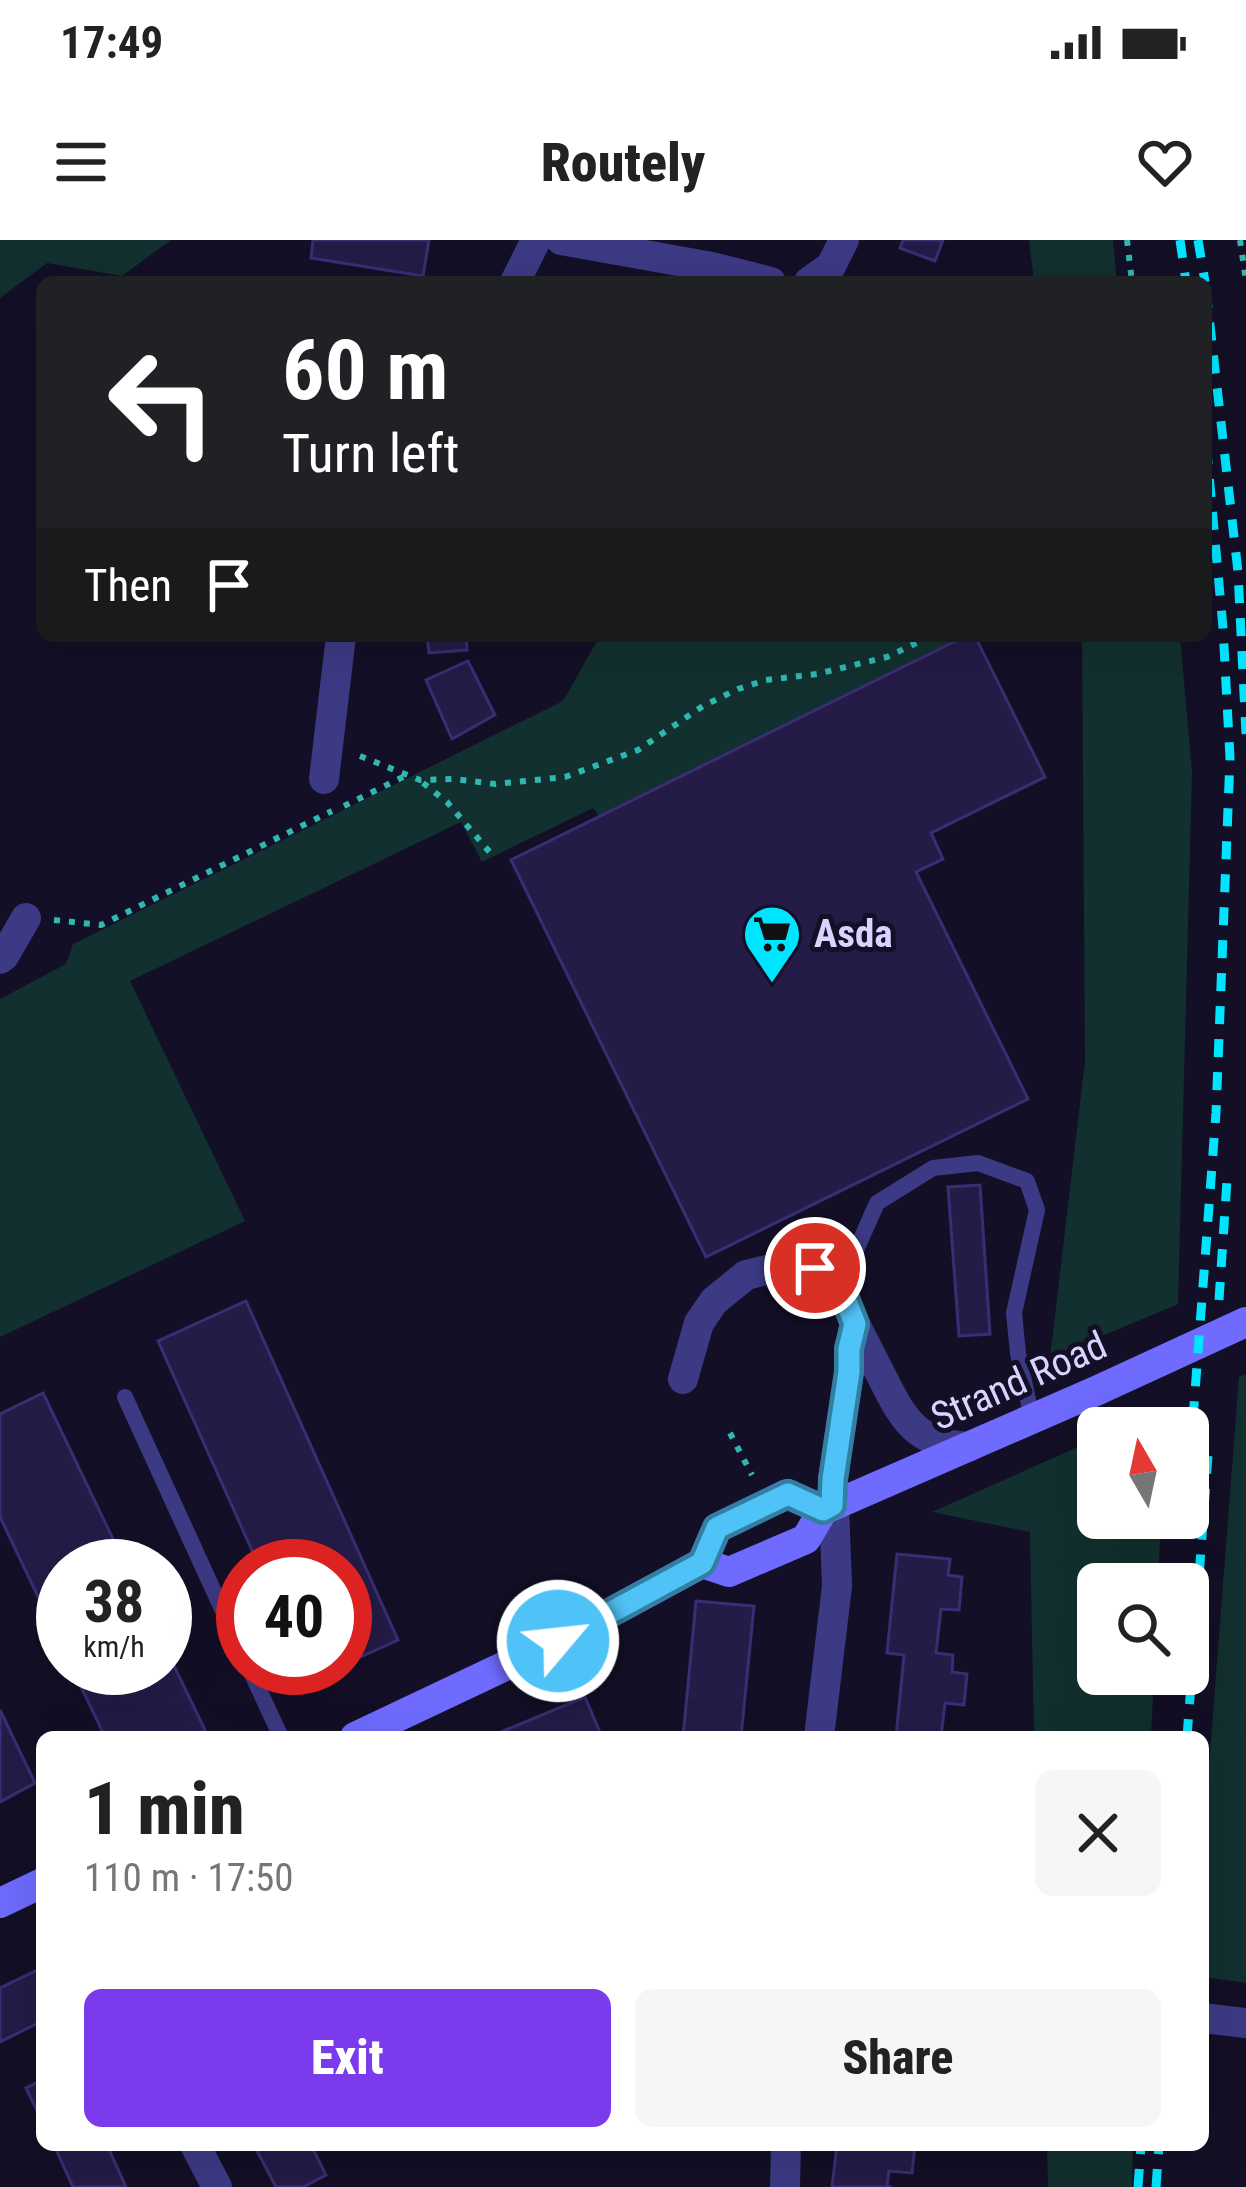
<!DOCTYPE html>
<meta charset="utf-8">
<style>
:root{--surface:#fff;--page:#f6f6f6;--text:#222;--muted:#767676;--accent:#7c3aed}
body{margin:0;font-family:"Roboto Condensed",sans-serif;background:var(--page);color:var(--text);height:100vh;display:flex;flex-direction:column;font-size:45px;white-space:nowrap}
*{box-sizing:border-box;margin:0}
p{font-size:39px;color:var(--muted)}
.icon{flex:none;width:66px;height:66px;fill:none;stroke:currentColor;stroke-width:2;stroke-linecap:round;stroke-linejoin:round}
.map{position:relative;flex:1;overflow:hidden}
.details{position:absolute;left:36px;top:1491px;width:1173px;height:420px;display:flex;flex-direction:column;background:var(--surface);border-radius:18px;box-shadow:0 12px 48px #0002}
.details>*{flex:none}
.hud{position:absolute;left:36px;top:36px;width:1176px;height:366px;border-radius:18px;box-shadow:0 12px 48px #0002;background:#202124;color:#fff;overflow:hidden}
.needle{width:78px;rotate:351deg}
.fabs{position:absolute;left:1077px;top:1167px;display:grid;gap:24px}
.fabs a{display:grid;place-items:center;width:132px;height:132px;border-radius:18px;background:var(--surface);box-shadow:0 12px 48px #0002;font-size:60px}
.speed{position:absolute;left:36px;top:1299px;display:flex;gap:24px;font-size:60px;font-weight:700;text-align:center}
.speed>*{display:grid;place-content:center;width:156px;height:156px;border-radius:50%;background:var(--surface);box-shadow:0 12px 48px #0002;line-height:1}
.speed small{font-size:30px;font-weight:400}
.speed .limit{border:18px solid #d22;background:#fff;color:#111}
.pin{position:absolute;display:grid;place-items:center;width:102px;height:102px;color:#fff;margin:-51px;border:6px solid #fff;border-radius:50%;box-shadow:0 3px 12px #0007}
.me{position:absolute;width:132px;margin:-66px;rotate:62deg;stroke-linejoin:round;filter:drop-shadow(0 0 9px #0008)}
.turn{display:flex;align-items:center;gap:42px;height:252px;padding:0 48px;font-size:54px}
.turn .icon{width:156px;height:156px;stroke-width:2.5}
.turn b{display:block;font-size:84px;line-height:102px}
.then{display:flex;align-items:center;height:114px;padding:0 48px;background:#0003;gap:24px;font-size:45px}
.round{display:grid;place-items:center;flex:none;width:126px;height:126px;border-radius:18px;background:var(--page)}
.headline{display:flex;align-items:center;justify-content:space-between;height:204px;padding:0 48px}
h1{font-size:72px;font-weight:800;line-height:90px}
.action{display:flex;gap:24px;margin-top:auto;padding:24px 48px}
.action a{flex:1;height:138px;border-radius:18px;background:var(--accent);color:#fff;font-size:48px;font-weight:800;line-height:138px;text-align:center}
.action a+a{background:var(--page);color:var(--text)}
.status{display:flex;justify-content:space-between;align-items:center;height:84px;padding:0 60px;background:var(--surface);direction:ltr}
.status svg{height:33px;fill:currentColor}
header{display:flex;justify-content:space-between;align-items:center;height:156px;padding:0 48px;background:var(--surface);font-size:54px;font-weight:800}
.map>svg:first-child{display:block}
.green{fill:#12302f}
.building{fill:#241b47;stroke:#3b2d73;stroke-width:3}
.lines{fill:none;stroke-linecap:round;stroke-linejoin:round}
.path{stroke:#2fb8b0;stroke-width:6;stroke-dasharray:6 9;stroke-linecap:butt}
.lane{stroke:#3d3a85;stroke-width:16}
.street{stroke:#3d3a85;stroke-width:30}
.secondary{stroke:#6f6bff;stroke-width:30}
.rail{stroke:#00e5ff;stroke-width:9;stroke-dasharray:18 15;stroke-linecap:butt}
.route-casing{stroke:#337fa1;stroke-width:30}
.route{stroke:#4fc3f7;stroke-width:21}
.labels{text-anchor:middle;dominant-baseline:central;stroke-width:10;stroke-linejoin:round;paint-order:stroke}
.poi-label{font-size:39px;font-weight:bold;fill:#d9d4ff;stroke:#130f26;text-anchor:start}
.street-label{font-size:39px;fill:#d9d4ff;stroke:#130f26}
</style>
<div class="status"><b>17:49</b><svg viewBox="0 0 49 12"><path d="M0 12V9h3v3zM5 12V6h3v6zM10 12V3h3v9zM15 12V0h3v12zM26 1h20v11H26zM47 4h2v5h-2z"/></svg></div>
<header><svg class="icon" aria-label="menu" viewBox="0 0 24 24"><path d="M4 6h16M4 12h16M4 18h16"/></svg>Routely<svg class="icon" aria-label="heart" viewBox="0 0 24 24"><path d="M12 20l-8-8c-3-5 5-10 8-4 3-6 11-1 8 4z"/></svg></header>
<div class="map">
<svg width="1246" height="1947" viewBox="0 0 1246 1947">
<rect width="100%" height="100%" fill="#130f26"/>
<!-- green -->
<g class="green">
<path d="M0,0H171L122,36L47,23L0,58Z"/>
<path d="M1029,0H1113L1117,42H1034Z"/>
<path d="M626,396H966L599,576L593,568L482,622L461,582L130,741L245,981L0,1097V759L66,724L73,704L563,461L597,401Z"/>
<path d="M1082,396H1180L1192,532L1178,1064L1050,1118L1085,821Z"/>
<path d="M1246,1134V1743L1203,1737V1603L1239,1137Z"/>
<path d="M1098,1198V1278H1161L1158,1344H1098V1434H1154L1151,1497H1034L1030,1292L932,1272Z"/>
<path d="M1047,1905H1133L1132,1947H1048Z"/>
</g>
<!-- building -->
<g class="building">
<path d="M313,0H429L423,36L311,18Z"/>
<path d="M903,0H943L935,21L900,8Z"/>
<path d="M427,396H466L467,410L429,413Z"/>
<path d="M966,396H975L1045,537L931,593L943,619L916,632L1028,859L706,1017L511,620Z"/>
<path d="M468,421L495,475L452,499L426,440Z"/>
<path d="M980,945L990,1094L959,1096L948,947Z"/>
<path d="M246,1061L398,1400L345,1424V1326H259L158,1101Z"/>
<path d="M43,1153L126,1326H63V1409L0,1277V1174Z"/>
<path d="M897,1314L950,1319L948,1335L962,1337L959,1370L941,1369L936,1413L953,1415L952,1432L967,1434L964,1465L945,1463L941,1497H896L904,1415L887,1413Z"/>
<path d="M696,1361L754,1366L741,1497H683Z"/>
<path d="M165,1407L205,1490L192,1497H105L72,1428H165Z"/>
<path d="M585,1457L602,1497H489Z"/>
<path d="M0,1470L35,1543L0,1562Z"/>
<path d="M42,1728V1781L0,1802V1748Z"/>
<path d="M42,1840V1881L26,1848Z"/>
<path d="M54,1905H107L126,1947H73Z"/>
<path d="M254,1905H311L326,1935L303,1947H276Z"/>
<path d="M837,1905H915L912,1933L889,1931L887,1946L892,1947H832Z"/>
</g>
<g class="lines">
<!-- path -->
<g class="path">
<path d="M1127,0L1132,42"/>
<path d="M1240,0L1246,41"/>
<path d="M360,516L420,540L455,539L495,544L565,537L638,510L703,466L738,449L766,440L817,434L887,417L931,396"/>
<path d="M423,543L447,562L493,616"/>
<path d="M344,566L407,535"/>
<path d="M54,680L101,685L332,571"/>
<path d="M730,1193L752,1235"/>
</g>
<!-- lane -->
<g class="lane">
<path d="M840,1046L877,963L933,928L978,923L1027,941L1037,970L1014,1073L1018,1113L1032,1179"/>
<path d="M125,1157L243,1415"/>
<path d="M249,1428L281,1497"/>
</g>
<!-- street -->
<g class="street">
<path d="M561,0L712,27L771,42"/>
<path d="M515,42L536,0"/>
<path d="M809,42L831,26L844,0"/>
<path d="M324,539L341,396"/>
<path d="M0,719L4,716L26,678"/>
<path d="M855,1084C864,1102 873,1119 882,1137C903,1179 916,1204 968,1207"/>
<path d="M683,1139L699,1083L714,1061L746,1035L783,1026L815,1027L840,1046L855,1084L849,1109V1132L833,1239L837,1346L819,1497"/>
<path d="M1203,1778L1246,1783"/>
<path d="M195,1905L217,1947"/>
<path d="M785,1947L786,1905"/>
</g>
<!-- secondary -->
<g class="secondary">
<path d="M702,1323L729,1332L806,1299L823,1270L1096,1151L1246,1082"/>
<path d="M355,1497L558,1401L702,1323L717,1288L787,1254L823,1270"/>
<path d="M0,1663L42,1643"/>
</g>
<!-- rail -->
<g class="rail">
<path d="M1180,0L1186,42"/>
<path d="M1198,0L1205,42"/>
<path d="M1206,50L1238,332L1246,494"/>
<path d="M1219,1060L1227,940"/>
<path d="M1188,1245L1216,873L1230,518L1223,388L1206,201"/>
<path d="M1187,1497L1208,1216"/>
<path d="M1138,1947L1141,1905"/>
<path d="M1156,1947L1159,1905"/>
</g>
</g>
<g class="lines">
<defs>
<path id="route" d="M558,1401L702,1323L717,1288L788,1254L823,1270L832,1265L833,1239L849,1132V1109L855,1084L840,1046L815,1028"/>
</defs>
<!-- route casing -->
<use href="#route" class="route-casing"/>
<!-- route -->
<use href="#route" class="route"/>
</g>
<!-- icons -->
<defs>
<symbol id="supermarket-pin" viewBox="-11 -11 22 30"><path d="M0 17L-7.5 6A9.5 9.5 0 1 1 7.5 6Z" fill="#00e5ff" stroke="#130f26"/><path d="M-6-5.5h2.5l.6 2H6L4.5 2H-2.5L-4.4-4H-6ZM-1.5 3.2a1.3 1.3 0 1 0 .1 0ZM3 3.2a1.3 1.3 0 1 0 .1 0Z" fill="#111"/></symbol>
</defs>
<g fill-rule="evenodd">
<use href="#supermarket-pin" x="739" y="661" width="66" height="90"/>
</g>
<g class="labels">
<!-- poi labels -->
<g class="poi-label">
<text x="814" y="694">Asda</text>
</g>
<!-- street labels -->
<g class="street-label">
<text transform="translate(1019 1141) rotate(-24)">Strand Road</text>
</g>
</g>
</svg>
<div class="fabs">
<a><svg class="needle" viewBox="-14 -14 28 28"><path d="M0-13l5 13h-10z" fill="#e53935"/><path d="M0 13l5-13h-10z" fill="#767676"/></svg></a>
<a><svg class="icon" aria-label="search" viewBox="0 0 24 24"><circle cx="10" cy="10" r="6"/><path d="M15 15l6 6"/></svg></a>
</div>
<div class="speed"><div>38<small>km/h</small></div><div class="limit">40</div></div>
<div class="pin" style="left:815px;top:1028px;background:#d93025"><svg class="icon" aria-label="arrive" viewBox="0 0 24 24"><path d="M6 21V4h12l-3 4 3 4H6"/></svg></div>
<svg class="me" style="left:558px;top:1401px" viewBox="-20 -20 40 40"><circle r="17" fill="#4fc3f7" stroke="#fff" stroke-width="3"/><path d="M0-11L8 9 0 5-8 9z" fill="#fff"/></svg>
<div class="hud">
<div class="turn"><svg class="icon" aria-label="left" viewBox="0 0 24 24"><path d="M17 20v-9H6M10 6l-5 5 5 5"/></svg><div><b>60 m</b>Turn left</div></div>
<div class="then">Then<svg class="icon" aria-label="arrive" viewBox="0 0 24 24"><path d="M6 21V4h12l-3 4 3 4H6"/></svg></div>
</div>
<section class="details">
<div class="headline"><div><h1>1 min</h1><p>110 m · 17:50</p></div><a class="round"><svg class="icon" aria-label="close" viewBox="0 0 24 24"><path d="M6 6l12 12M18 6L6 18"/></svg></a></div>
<div class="action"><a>Exit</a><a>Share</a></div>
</section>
</div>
